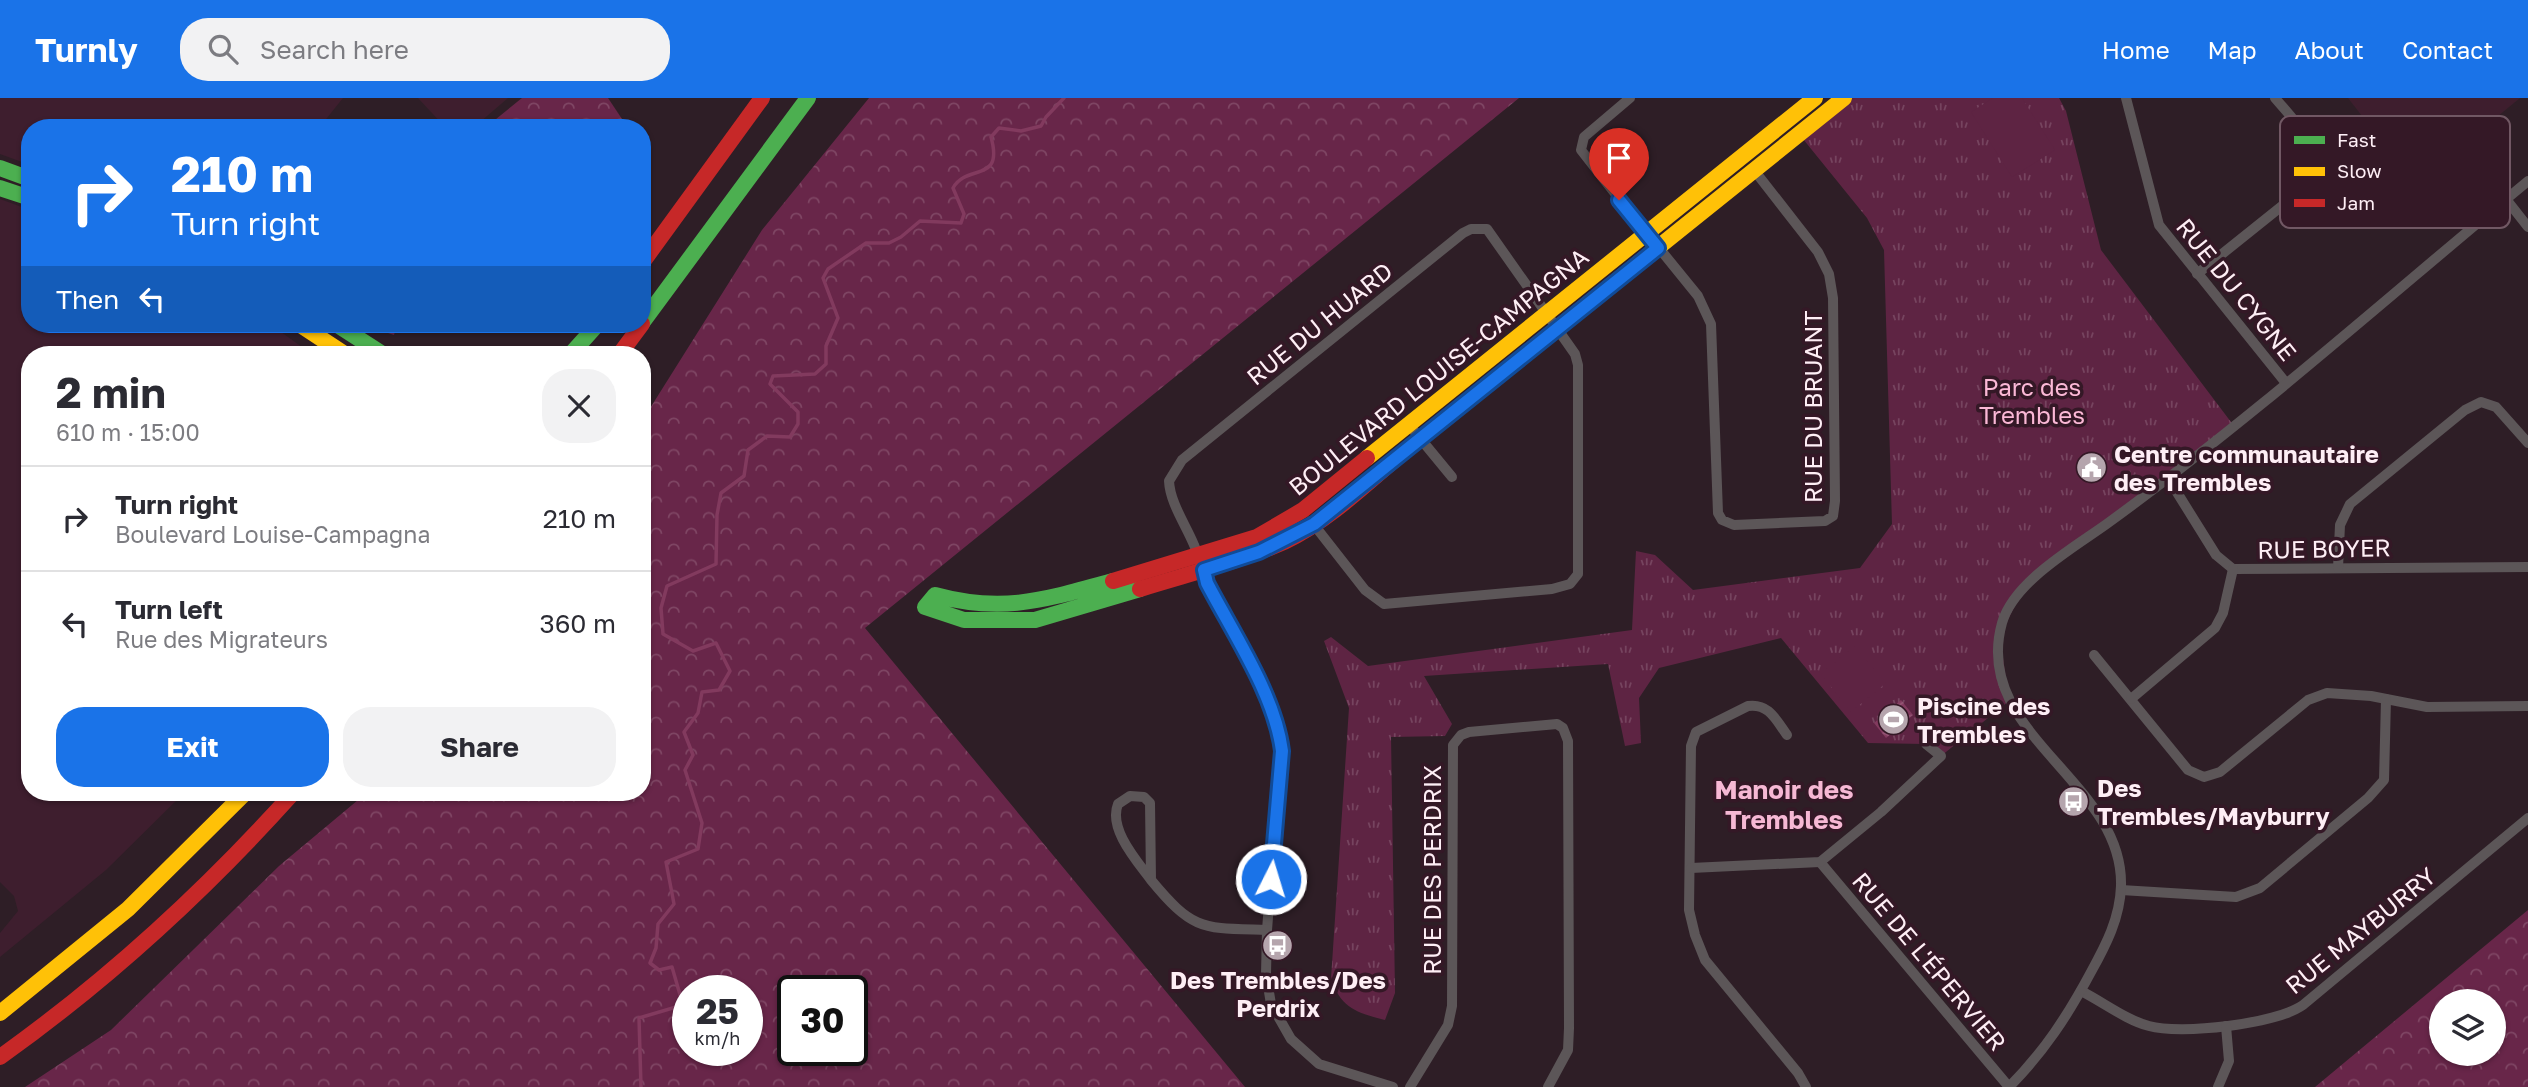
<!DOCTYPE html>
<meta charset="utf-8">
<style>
:root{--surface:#fff;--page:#f2f2f3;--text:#2b2b33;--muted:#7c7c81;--line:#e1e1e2;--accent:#1a73e8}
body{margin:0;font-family:"Golos Text",sans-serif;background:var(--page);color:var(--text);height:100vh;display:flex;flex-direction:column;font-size:26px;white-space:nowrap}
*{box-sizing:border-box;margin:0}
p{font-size:23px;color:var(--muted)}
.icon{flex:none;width:38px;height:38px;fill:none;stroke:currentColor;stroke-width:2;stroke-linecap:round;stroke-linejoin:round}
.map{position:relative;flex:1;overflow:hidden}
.drawer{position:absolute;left:21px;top:248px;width:630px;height:455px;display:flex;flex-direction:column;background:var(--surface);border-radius:28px;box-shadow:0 2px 5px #0004}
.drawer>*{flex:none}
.guide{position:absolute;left:21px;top:21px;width:630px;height:214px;border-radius:28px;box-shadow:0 2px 5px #0004;background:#1a73e8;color:#fff;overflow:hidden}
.tools{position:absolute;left:2429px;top:891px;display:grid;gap:14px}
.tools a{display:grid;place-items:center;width:77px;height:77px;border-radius:50%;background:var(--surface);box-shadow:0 2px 5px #0004;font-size:35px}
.speed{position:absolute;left:672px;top:877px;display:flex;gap:14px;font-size:35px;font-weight:700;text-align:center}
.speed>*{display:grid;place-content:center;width:91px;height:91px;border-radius:50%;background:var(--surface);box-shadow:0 2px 5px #0004;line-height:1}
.speed small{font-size:18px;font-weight:400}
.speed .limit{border:4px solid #111;border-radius:10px;background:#fff;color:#111}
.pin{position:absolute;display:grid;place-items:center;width:60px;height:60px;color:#fff;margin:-72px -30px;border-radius:50% 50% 50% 0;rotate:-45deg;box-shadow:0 0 7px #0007}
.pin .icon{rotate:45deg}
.me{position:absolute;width:77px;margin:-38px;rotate:5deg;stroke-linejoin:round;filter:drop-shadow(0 0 5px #0008)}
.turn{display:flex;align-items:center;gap:24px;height:147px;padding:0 35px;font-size:32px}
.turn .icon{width:91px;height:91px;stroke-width:2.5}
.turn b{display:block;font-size:49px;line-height:60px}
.then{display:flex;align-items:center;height:66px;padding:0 35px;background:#0003;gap:14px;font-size:26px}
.round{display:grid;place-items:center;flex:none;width:74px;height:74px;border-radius:28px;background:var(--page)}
.summary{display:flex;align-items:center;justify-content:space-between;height:119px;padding:0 35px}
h1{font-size:42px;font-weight:700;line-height:52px}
.button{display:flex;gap:14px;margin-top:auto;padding:14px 35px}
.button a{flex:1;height:80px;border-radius:28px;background:var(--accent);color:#fff;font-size:28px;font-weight:700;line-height:80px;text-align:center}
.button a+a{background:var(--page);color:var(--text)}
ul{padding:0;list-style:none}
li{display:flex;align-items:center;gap:21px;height:105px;padding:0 35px;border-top:2px solid var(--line)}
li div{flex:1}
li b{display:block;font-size:26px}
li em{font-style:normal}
header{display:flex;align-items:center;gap:42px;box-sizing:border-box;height:98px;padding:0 35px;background:var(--accent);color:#fff}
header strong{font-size:33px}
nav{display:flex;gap:38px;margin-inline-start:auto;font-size:24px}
.search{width:490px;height:63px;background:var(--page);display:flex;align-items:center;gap:18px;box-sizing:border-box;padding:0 24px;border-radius:28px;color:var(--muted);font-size:26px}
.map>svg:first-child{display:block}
.built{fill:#3e1e2e}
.forest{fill:url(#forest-crowns);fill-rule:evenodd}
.park{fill:url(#park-tufts)}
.pitch{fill:#5e2443}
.water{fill:url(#water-waves)}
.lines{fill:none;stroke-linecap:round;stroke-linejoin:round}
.stream{stroke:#823a5e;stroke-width:3.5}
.street{stroke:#5c5658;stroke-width:10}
.fast{stroke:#4caf50;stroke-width:16}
.slow{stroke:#ffc107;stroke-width:16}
.jam{stroke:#c62828;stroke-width:16}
.route-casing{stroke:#114b97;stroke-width:18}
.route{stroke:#1a73e8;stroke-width:12}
.labels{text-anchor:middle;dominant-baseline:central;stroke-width:7;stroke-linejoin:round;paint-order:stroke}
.street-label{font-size:24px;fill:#feeef5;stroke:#341826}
.park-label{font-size:24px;fill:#fbb8d6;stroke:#341826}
.poi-label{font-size:24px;font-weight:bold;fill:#feeef5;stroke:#341826;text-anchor:start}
.neighbourhood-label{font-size:26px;font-weight:bold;fill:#f6b8d4;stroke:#341826}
.key{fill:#341826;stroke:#715864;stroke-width:2}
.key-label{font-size:19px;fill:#feeef5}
</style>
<header>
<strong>Turnly</strong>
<div class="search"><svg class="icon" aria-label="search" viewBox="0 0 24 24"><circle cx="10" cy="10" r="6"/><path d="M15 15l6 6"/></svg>Search here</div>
<nav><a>Home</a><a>Map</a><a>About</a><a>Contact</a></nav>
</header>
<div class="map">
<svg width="2528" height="989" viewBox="0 0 2528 989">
<defs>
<pattern id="forest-crowns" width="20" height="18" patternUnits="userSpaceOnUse" patternTransform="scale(1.75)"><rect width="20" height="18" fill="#682649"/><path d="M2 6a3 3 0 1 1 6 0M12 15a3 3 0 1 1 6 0" fill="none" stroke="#7f4664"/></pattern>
<pattern id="park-tufts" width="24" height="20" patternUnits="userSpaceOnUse" patternTransform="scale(1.75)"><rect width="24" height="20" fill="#5e2443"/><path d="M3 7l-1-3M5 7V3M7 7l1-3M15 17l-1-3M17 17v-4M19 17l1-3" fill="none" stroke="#76445f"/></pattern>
<pattern id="water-waves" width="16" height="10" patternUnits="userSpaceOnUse" patternTransform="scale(1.75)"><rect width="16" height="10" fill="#823a5e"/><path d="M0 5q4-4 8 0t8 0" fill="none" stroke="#955776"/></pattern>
</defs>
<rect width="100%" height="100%" fill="#2e1e26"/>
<!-- built -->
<g class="built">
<path d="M0,0H343L319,30H30V67L0,56Z"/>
<path d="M418,0H508L473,30H446Z"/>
<path d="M2348,0H2520L2415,86Z"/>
<path d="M0,101L30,112V226H270L313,257H30V695H184L106,772L0,859V835L18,813L14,798L0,784Z"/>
</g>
<!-- forest -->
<g class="forest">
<path d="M522,0H608L628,30H485Z"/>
<path d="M869,0H1519L865,530L1245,989H25L111,932L279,768L358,702L423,695H642V323L762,132ZM747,892V952H688V892ZM793,892H852V952H793Z"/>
<path d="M369,226H397L394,237L370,229Z"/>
<path d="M2528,812V989H2315ZM2441,903H2494V956H2441Z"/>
</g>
<!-- park -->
<path class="park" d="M1844,0H2059L2066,13L2101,152L2234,328L2023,491L2000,538L2009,603L1941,658L1926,646L1868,645L1781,540L1659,570L1639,600L1641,645L1625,648L1608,566L1424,578L1452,626L1445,638L1391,639L1395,895L1385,922C1357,915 1341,910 1331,881L1349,610L1324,543L1331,539L1368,568L1632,532L1636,453L1655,457L1693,492L1860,470L1892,426L1884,152L1867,120L1799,36Z"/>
<!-- pitch -->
<g class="pitch">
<path d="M1993,0H2022L2055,52L2012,79L1971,14Z"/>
<path d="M1854,548L1886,585L1851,614L1821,576Z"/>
</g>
<!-- water -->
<path class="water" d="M1901,602L1913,617L1886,640L1874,625Z"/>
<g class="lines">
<!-- stream -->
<path class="stream" d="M641,989L639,920L683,907L672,869L659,872L650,865L656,850L658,826L674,806L666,764L698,751L702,725L685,672L693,657L684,634L698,615L702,594L719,592L730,573L716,545L693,553L663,536L661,510L667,488L716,466L717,417L721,395L744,378L748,352L767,338L790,339L798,326V314L770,286L773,278L815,276L826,266V248L838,220L823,180L828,171L866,145H889L901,139L920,123L961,125L964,116L953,90C967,65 1004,86 991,39L999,30L1021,33L1041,28L1046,19L1064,0"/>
<!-- street -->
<g class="street">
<path d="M1630,0L1584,39L1581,52L1646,135"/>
<path d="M2126,0L2159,127L2286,285"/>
<path d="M2506,101L2528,129"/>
<path d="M1659,150L1698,198L1711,226L1718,415L1722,422L1734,427L1825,423L1833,418L1835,403L1833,200L1829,176L1818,154L1754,72"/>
<path d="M2197,176L2307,88C2324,51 2298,27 2275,0"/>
<path d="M1410,328L1452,379"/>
<path d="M2168,380L2216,457L2233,471L2528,469"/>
<path d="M1311,423L1365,492L1384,506L1552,491L1570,486L1578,476V267L1575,256L1487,131H1471L1463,135L1182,362L1169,383C1170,405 1186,427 1194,447C1200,460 1202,475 1208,487C1233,540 1275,594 1281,653L1267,832L1266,876L1271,906L1291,941L1319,966L1393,989"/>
<path d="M2338,470L2340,427L2350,406L2465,312L2481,304L2496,309L2528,345"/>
<path d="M2094,557L2188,672L2204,679L2220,674L2308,602L2327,595L2371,598L2427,609L2528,608"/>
<path d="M2131,601L2215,530L2223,515L2233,471"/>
<path d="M1787,637C1776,622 1769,605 1748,608L1696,634L1691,648L1689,812L1695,837L1705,862L1798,975L1806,989"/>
<path d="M1820,764L2009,989"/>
<path d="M1691,770L1820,764L1881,714L1941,658L1926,646"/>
<path d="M1151,782C1137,763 1108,731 1118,706L1130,698L1144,699L1150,705L1151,782C1194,834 1203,830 1267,832"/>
<path d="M2121,792L2236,799L2260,790L2368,700L2384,682L2386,601"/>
<path d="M2081,893C2103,904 2126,922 2149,928C2181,937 2276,926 2303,907L2528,720"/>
<path d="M1410,989L1448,927L1452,908L1453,647L1461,637L1469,634L1557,626L1563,630L1568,643L1569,930L1568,952L1548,989"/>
<path d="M2009,989C2044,954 2068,917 2091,874C2106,847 2120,820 2121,788C2124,683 1971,636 2002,525C2014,483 2075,449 2108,425C2254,319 2389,198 2528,83"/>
<path d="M2218,989L2229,963L2226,928"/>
</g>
<!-- fast -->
<g class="fast">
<path d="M0,70L30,81"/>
<path d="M0,90L30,100"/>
<path d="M642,225L808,0"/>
<path d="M336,226L384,257"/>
<path d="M570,257L596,228"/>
<path d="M1113,483C1047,501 1004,516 935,497L925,509L964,522H1035L1140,491"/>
</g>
<!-- slow -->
<g class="slow">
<path d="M299,226L346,257"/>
<path d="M1417,343L1844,0"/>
<path d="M1367,360L1815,0"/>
<path d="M0,915L128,811L245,695"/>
</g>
<!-- jam -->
<g class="jam">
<path d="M642,165L762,0"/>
<path d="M619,257L642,226"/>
<path d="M1113,483L1257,439L1303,412L1367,360"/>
<path d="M1140,491C1188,476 1238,464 1284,444C1333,421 1375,377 1417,343"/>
<path d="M0,959C108,882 204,794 293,695"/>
</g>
</g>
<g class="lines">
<defs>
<path id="route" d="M1271,781L1282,653C1275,597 1233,535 1207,485L1204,472L1259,454L1314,426L1658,150L1619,102"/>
</defs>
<!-- route casing -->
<use href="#route" class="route-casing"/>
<!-- route -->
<use href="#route" class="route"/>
</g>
<!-- icons -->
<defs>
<symbol id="civic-disc" viewBox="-11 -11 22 22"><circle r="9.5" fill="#b5a5ad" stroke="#341826"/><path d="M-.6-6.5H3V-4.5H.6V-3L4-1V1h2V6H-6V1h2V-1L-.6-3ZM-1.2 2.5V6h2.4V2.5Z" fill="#fff"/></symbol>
<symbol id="stadium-disc" viewBox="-11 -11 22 22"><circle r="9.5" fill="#b5a5ad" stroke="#341826"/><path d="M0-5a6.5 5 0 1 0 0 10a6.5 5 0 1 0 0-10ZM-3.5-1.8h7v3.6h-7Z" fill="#fff"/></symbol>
<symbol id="bus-disc" viewBox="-11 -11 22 22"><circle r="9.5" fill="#b5a5ad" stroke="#341826"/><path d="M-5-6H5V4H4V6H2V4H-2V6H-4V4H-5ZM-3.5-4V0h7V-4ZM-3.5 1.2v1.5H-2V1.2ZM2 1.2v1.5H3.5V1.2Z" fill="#fff"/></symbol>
</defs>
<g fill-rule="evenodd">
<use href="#civic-disc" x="2074" y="352" width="35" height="35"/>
<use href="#stadium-disc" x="1876" y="604" width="35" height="35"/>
<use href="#bus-disc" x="2056" y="686" width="35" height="35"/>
<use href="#bus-disc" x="1260" y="830" width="35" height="35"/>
</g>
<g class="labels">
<!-- street labels -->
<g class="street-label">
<text transform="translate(2237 191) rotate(51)">RUE DU CYGNE</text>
<text transform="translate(1319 225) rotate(-39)">RUE DU HUARD</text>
<text transform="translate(1438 273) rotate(-39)">BOULEVARD LOUISE-CAMPAGNA</text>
<text transform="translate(1812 309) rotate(-90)">RUE DU BRUANT</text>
<text transform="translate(2324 450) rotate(-1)">RUE BOYER</text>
<text transform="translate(1431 772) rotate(-90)">RUE DES PERDRIX</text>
<text transform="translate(2360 832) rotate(-39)">RUE MAYBURRY</text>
<text transform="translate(1930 863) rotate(50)">RUE DE L'ÉPERVIER</text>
</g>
<!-- park labels -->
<g class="park-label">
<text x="2032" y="288">Parc des<tspan x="2032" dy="28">Trembles</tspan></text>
</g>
<!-- poi labels -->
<g class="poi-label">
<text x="2114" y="355">Centre communautaire<tspan x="2114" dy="28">des Trembles</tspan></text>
<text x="1917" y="607">Piscine des<tspan x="1917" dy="28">Trembles</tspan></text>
<text x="2097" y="689">Des<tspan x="2097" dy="28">Trembles/Mayburry</tspan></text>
<text x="1278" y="881" text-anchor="middle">Des Trembles/Des<tspan x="1278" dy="28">Perdrix</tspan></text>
</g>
<!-- neighbourhood labels -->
<g class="neighbourhood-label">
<text x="1784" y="691">Manoir des<tspan x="1784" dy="30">Trembles</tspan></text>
</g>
</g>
<!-- legend -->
<rect x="2280" y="18" width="230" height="112" rx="10" class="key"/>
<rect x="2294" y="38" width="31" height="8" fill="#4caf50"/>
<rect x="2294" y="69" width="31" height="9" fill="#ffc107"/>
<rect x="2294" y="101" width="31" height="8" fill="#c62828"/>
<g class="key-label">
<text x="2337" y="49">Fast</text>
<text x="2337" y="80">Slow</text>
<text x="2337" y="112">Jam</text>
</g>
</svg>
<div class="tools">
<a><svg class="icon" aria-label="layers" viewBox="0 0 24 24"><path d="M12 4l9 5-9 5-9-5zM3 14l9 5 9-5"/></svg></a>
</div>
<div class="speed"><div>25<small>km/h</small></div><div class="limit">30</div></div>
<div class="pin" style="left:1619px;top:102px;background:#d93025"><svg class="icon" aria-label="arrive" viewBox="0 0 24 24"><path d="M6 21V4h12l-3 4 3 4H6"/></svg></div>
<svg class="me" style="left:1271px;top:781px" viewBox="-20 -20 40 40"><circle r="17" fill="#1a73e8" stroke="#fff" stroke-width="3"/><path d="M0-11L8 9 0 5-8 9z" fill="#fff"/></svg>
<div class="guide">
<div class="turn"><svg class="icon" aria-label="right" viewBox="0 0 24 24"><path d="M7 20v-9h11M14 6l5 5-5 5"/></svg><div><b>210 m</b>Turn right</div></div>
<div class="then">Then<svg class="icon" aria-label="left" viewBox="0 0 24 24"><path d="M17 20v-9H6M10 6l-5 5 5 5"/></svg></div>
</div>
<section class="drawer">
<div class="summary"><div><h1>2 min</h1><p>610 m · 15:00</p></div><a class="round"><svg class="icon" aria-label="close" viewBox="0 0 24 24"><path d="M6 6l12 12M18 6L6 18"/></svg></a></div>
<ul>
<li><svg class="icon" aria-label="right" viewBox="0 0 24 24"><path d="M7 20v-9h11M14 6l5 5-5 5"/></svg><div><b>Turn right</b><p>Boulevard Louise-Campagna</p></div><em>210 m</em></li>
<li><svg class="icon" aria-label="left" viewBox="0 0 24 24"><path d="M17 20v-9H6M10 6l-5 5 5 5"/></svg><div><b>Turn left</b><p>Rue des Migrateurs</p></div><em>360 m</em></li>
</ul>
<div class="button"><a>Exit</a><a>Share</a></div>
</section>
</div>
